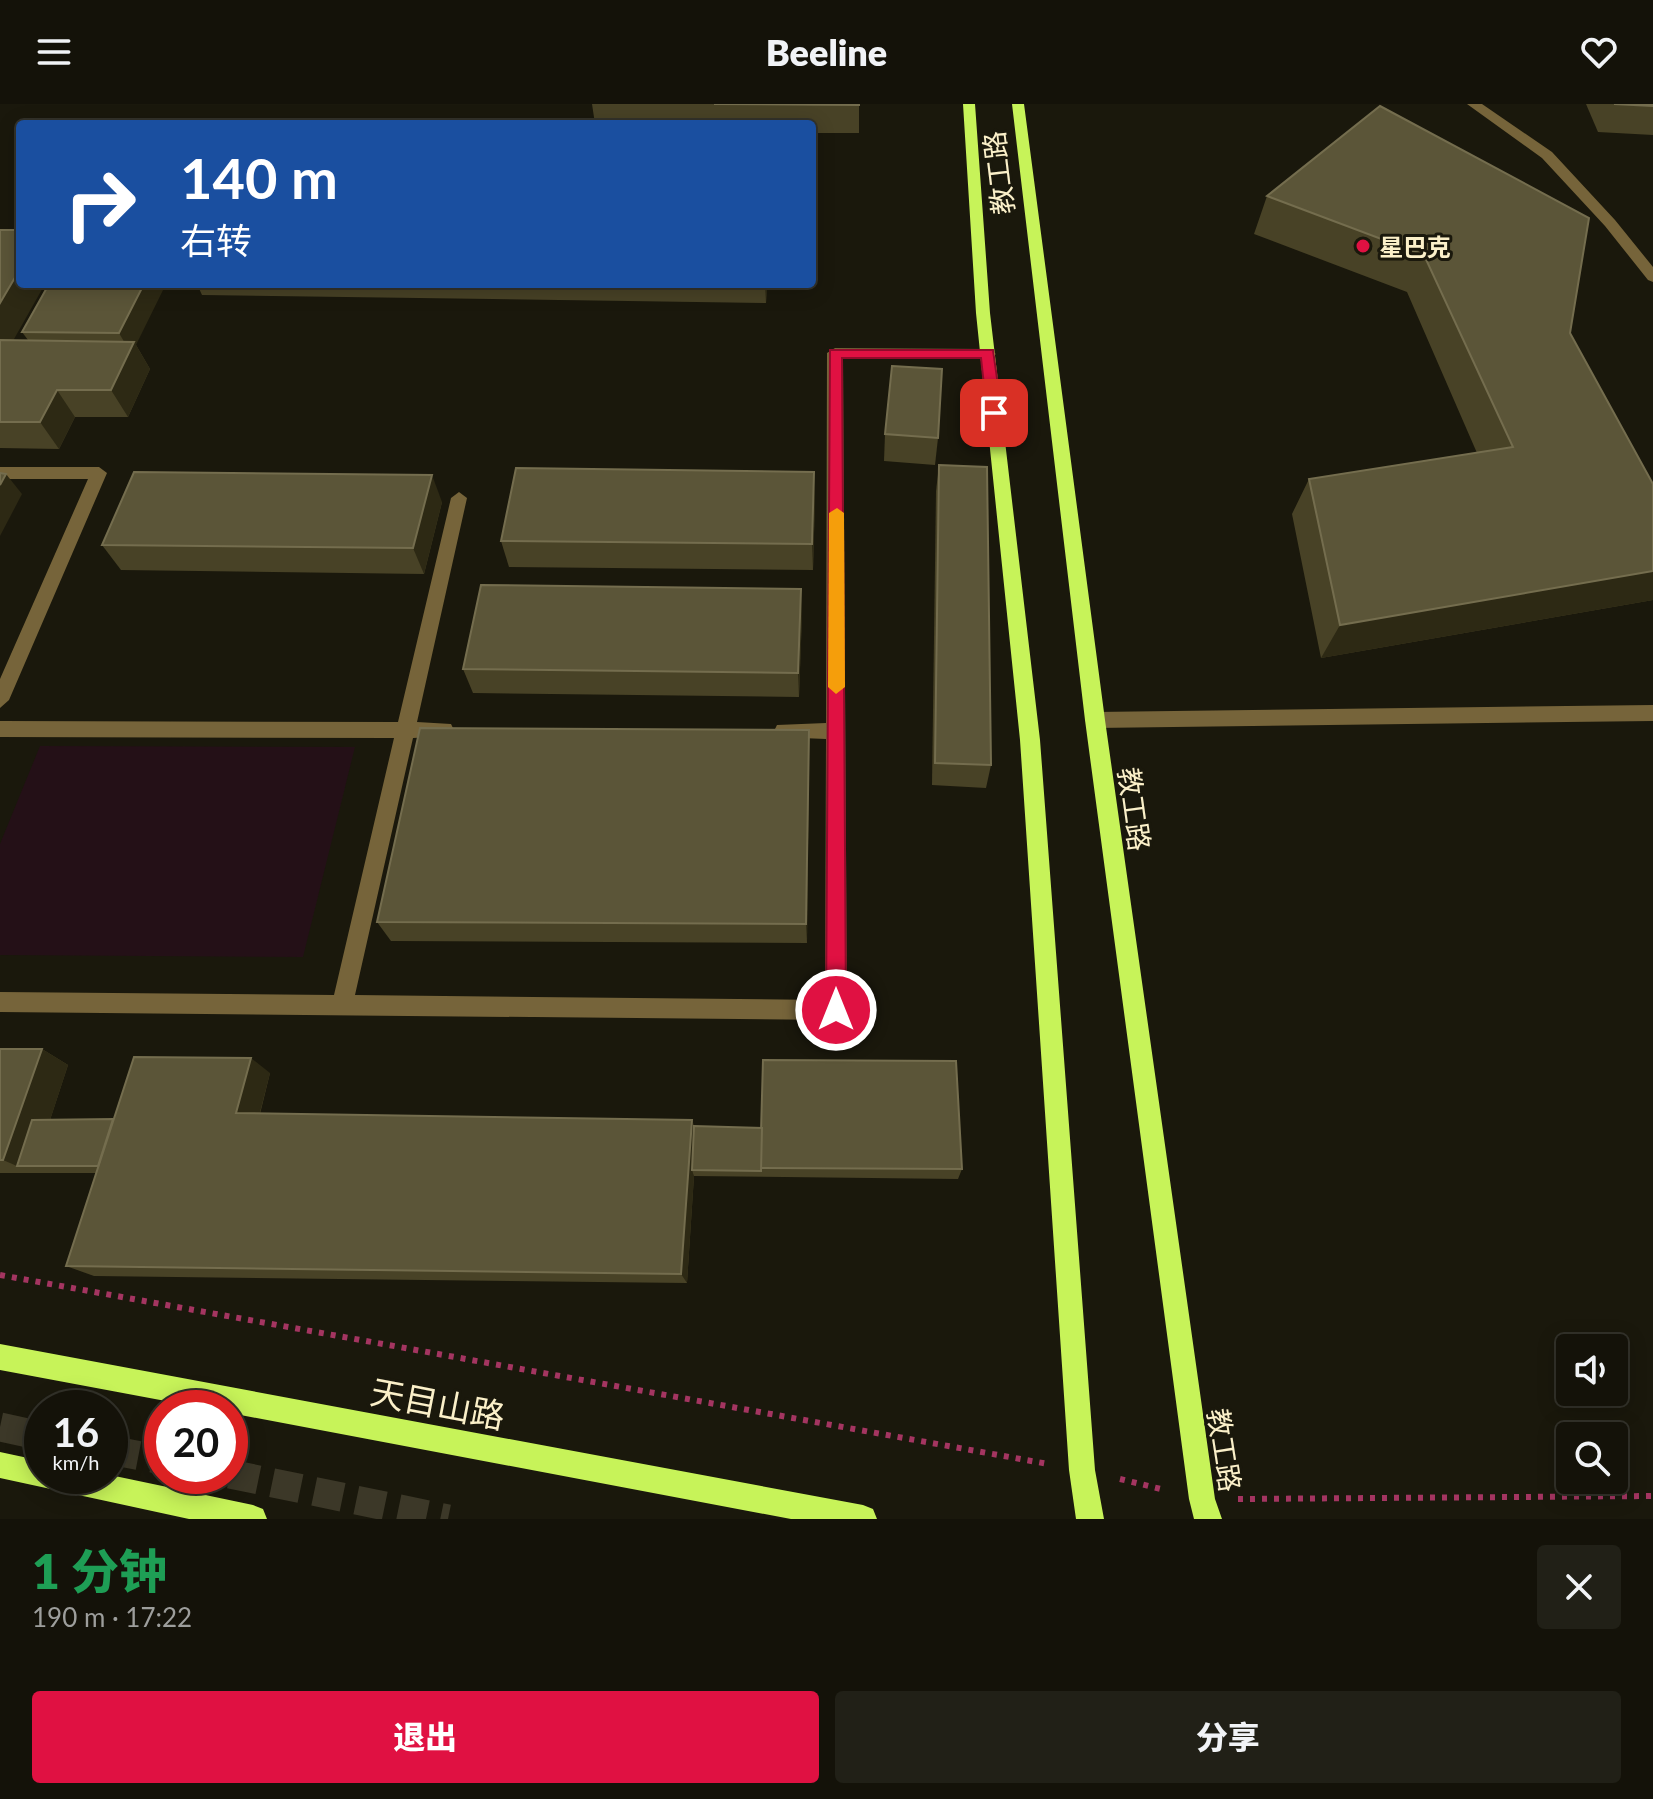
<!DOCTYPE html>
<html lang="zh">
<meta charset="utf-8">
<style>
:root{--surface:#141209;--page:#212017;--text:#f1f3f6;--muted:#9d9e9c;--line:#33322a;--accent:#e01142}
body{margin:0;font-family:Lato,"Noto Sans SC",sans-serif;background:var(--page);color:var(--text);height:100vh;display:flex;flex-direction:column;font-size:30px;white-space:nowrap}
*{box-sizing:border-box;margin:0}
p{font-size:26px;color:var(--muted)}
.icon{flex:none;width:44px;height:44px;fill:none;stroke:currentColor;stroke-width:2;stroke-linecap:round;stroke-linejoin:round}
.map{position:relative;height:1415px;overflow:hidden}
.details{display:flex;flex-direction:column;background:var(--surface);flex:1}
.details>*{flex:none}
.hud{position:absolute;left:16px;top:16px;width:800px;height:168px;border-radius:8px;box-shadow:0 4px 20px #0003,0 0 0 2px var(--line);background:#1a4fa0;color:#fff;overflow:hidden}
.buttons{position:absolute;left:1556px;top:1230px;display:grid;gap:16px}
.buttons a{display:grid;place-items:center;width:72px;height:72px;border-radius:8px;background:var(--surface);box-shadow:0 4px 20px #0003,0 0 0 2px var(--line);font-size:40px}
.speed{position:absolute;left:24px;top:1286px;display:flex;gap:16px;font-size:40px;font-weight:700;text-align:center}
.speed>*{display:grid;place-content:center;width:104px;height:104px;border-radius:50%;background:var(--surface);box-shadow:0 4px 20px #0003,0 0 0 2px var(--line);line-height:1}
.speed small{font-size:20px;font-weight:400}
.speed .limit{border:12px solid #d22;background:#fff;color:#111}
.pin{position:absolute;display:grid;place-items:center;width:68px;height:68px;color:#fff;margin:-34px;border-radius:16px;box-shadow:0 4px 12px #0006}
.me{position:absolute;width:88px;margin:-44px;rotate:0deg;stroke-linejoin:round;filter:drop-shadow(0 0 6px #0008)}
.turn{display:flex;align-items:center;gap:28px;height:168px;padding:0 32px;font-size:36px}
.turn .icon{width:104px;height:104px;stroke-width:2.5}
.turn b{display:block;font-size:56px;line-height:68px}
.round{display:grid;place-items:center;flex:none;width:84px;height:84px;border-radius:8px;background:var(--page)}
.head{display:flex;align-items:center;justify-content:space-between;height:136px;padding:0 32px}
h1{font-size:48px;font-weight:800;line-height:60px;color:#1e9e55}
.primary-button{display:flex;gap:16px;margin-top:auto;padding:16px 32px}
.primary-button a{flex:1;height:92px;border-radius:8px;background:var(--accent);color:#fff;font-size:32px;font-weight:800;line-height:92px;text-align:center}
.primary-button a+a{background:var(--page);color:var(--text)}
header{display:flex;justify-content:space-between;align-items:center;height:104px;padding:0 32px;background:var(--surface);font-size:36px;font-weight:800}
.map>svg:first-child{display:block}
.green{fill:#241017}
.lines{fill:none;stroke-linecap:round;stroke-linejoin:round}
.highway-tunnel{stroke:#3c3828;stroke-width:29;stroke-dasharray:29 14;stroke-linecap:butt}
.path{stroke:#a43561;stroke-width:6;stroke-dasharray:5 7;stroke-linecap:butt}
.minor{fill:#76643a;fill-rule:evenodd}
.major{fill:#c7f359;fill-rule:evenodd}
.wall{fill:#484226}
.shaded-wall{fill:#2d2914}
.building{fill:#5b5538;stroke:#746d4e;stroke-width:2}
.route{fill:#e01142;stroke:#920b2b;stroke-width:2}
.slow{fill:#f59e0b}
.poi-dot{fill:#e01142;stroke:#1a180c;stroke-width:3}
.labels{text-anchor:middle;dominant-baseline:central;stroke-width:6;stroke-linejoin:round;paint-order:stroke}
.far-poi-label{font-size:24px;font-weight:bold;fill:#fbf0c9;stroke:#1a180c;text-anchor:start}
.street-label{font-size:28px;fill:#fbf0c9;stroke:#1a180c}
.near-street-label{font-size:34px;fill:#fbf0c9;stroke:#1a180c}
</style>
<header><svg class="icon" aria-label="menu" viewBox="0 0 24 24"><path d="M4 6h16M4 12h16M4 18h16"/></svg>Beeline<svg class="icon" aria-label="heart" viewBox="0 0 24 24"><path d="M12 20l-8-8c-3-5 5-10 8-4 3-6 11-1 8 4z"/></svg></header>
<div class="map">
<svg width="1653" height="1415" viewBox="0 0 1653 1415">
<rect width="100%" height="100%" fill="#1a180c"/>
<!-- green -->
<path class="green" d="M40,642L355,643L303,853L0,851V740Z"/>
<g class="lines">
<!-- highway-tunnel -->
<g class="highway-tunnel">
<path d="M0,1323L42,1332"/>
<path d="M110,1346L162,1356"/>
<path d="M230,1370L448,1415"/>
</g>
<!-- path -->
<g class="path">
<path d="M0,1171L1048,1360"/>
<path d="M1120,1375L1165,1386"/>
<path d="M1238,1395L1653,1392"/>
</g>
<!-- minor -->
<g class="minor">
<path d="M1467,0H1482L1552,48L1615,116L1653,163V178L1648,176L1605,122L1542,54Z"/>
<path d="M835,244L988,245L996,250L988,255L843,254L847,906L844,913L836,916L0,908V888L334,891L394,634L0,633V617L398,618L451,394L459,388L467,394L417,618L451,620L454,626L451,632L413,634L355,891L825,896L826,635L777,633L774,627L777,621L826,619L827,249Z"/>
<path d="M0,363H99L107,369L9,596L0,604V575L88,375H0Z"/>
<path d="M1653,601V617L1095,624L1088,622L1085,616L1088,610L1095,608Z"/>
</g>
<!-- major -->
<g class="major">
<path d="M963,0H975L990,209L1040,636L1095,1366L1104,1415H1076L1069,1366L1020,636L976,209Z"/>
<path d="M1012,0H1024L1105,616L1215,1395L1222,1415H1194L1189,1395L1085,616Z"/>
<path d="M0,1240L863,1401L873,1405L877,1415H791L230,1309V1304H203L0,1266Z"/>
<path d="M0,1348L42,1357V1372L110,1371L253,1401L263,1405L267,1415H189L0,1374Z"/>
</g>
</g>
<!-- wall -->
<g class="wall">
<path d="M592,0H859V29H812V20H595Z"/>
<path d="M1586,0H1653V31L1598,28Z"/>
<path d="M1380,2L1570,229L1653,380V496L1321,554L1292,410L1309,375L1477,349L1407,188L1254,130L1267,92Z"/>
<path d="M0,126L13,236H28L22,228L49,180L136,241L150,265L128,313H75L59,345L0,344Z"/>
<path d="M197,180H767L766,199L202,191Z"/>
<path d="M885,330L938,334L935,361L884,357Z"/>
<path d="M939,361L991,661L986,684L932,681L936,387Z"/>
<path d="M815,394L813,466L509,463L501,437Z"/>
<path d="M442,398L424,470L121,466L102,441Z"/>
<path d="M802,510L799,593L473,589L463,565Z"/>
<path d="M809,649L807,839L391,837L377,818Z"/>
<path d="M0,945H42L68,961L50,1016L113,1015L270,969L260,1010L692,1016L694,1022L962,1065L958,1075L694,1072L687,1179L94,1172L66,1162L96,1069H0Z"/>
</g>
<!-- shaded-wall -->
<g class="shaded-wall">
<path d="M20,165V180H45L0,260V199Z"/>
<path d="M144,180H166L136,241L150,265L128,313L111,286L130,248L119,229Z"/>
<path d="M765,180H767L766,199Z"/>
<path d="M57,286L75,313L59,345L40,318Z"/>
<path d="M814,368L815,394L813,466L812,440Z"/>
<path d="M6,370L22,390L0,432V381Z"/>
<path d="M432,371L442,398L424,470L413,444Z"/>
<path d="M1653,467V496L1321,554L1340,521Z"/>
<path d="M801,485L802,510L799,593L798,569Z"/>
<path d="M809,626V649L807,839L806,820Z"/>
<path d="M42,945L68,961L35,1062H17L3,1056Z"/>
<path d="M251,954L270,969L256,1024L236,1009Z"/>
<path d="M692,1016L697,1030L692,1066L694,1072L687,1179L681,1170Z"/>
</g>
<!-- building -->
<g class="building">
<path d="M714,0H859V1Z"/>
<path d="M1614,0H1653V2Z"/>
<path d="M1380,2L1589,114L1570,229L1653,380V467L1340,521L1309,375L1513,343L1424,151L1267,92Z"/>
<path d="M0,126H20V165L0,199Z"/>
<path d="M49,180H144L119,229L22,228Z"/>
<path d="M0,236L134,238L111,286H57L40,318H0Z"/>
<path d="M892,262L942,265L938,334L885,330Z"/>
<path d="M939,361L987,363L991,661L935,659Z"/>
<path d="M516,364L814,368L812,440L501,437Z"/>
<path d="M134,368L432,371L413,444L102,441Z"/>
<path d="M0,369L6,370L0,381Z"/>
<path d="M481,481L801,485L798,569L463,565Z"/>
<path d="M420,624L809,626L806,820L377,818Z"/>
<path d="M0,945H42L3,1056H0Z"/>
<path d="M134,953L251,954L236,1009L692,1016L681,1170L66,1162Z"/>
<path d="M763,956L956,957L962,1065L760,1064Z"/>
<path d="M113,1015L98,1062H17L32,1016Z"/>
<path d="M694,1022L762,1024L761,1067L692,1066Z"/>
</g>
<!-- route -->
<path class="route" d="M830,246H993L1002,309L994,314L987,309L981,254H842L846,906L843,913L836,915L829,913L826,906Z"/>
<!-- slow -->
<path class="slow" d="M837,404L844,409L845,583L836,590L828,583L829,409Z"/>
<!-- markers -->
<circle class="poi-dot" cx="1363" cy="142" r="8"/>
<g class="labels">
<!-- far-poi labels -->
<g class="far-poi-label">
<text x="1379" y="142">星巴克</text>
</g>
<!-- street labels -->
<g class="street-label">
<text transform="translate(998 69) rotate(-97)">教工路</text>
<text transform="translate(1135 705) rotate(82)">教工路</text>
<text transform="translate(1225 1346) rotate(81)">教工路</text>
</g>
<!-- near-street labels -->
<g class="near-street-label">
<text transform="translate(438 1299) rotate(11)">天目山路</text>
</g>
</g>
</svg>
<div class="buttons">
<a><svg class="icon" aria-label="sound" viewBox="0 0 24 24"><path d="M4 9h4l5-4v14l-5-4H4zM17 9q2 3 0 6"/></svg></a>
<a><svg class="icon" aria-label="search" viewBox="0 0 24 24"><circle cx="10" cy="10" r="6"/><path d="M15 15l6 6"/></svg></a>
</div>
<div class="speed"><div>16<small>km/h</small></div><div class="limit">20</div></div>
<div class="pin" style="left:994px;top:309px;background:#d93025"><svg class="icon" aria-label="arrive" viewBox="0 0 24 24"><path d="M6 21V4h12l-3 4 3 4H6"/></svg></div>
<svg class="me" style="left:836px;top:906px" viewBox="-20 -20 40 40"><circle r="17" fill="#e01142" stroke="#fff" stroke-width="3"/><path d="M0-11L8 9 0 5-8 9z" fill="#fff"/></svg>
<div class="hud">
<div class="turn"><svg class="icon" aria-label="right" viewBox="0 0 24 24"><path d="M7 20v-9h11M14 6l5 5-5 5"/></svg><div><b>140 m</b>右转</div></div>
</div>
</div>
<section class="details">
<div class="head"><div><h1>1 分钟</h1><p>190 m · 17:22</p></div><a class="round"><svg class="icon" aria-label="close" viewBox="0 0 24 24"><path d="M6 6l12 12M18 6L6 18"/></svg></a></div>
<div class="primary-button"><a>退出</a><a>分享</a></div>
</section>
